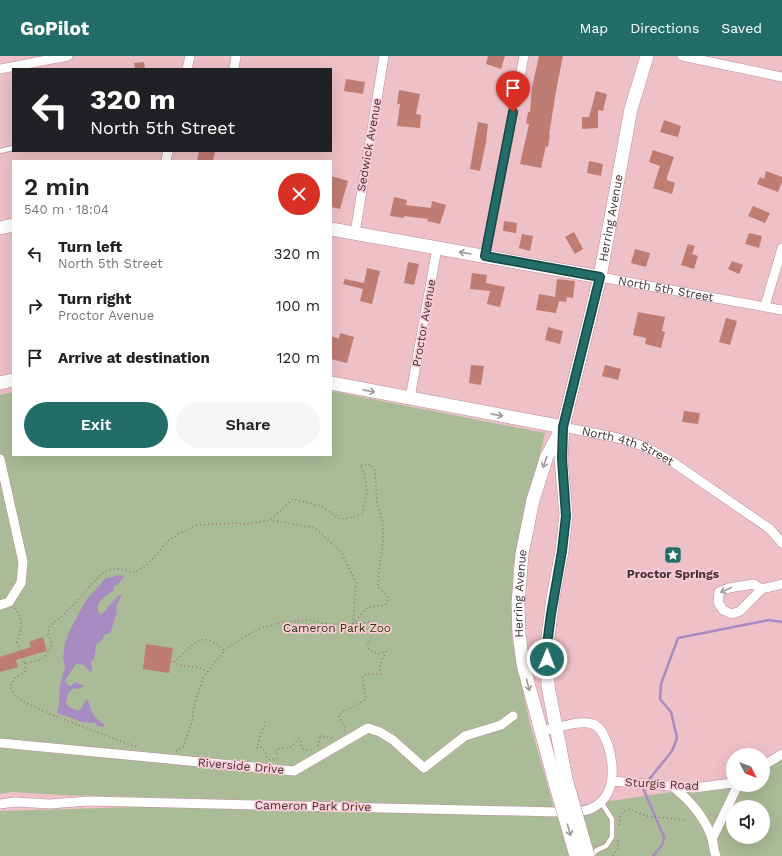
<!DOCTYPE html>
<meta charset="utf-8">
<style>
:root{--surface:#fff;--page:#f6f6f6;--text:#222;--muted:#767676;--accent:#236d68}
body{margin:0;font-family:"Work Sans",sans-serif;background:var(--page);color:var(--text);height:100vh;display:flex;flex-direction:column;font-size:15px;white-space:nowrap}
*{box-sizing:border-box;margin:0}
p{font-size:13px;color:var(--muted)}
.icon{flex:none;width:22px;height:22px;fill:none;stroke:currentColor;stroke-width:2;stroke-linecap:round;stroke-linejoin:round}
.map{position:relative;flex:1;overflow:hidden}
.panel{position:absolute;left:12px;top:104px;width:320px;height:296px;display:flex;flex-direction:column;background:var(--surface);border-radius:0px;box-shadow:0 4px 16px #0002}
.panel>*{flex:none}
.top-card{position:absolute;left:12px;top:12px;width:320px;height:84px;border-radius:0px;box-shadow:0 4px 16px #0002;background:#202124;color:#fff;overflow:hidden}
.needle{width:26px;rotate:132deg}
.fabs{position:absolute;left:726px;top:692px;display:grid;gap:8px}
.fabs a{display:grid;place-items:center;width:44px;height:44px;border-radius:50%;background:var(--surface);box-shadow:0 4px 16px #0002;font-size:20px}
.pin{position:absolute;display:grid;place-items:center;width:34px;height:34px;color:#fff;margin:-41px -17px;border-radius:50% 50% 50% 0;rotate:-45deg;box-shadow:0 0 4px #0007}
.pin .icon{rotate:45deg}
.me{position:absolute;width:44px;margin:-22px;rotate:1deg;stroke-linejoin:round;filter:drop-shadow(0 0 3px #0008)}
.turn{display:flex;align-items:center;gap:14px;height:84px;padding:0 12px;font-size:18px}
.turn .icon{width:52px;height:52px;stroke-width:2.5}
.turn b{display:block;font-size:28px;line-height:34px}
.round{display:grid;place-items:center;flex:none;width:42px;height:42px;border-radius:21px;background:var(--page)}
.head{display:flex;align-items:center;justify-content:space-between;height:68px;padding:0 12px}
h1{font-size:24px;font-weight:600;line-height:30px}
.primary-button{display:flex;gap:8px;margin-top:auto;padding:8px 12px}
.primary-button a{flex:1;height:46px;border-radius:24px;background:var(--accent);color:#fff;font-size:16px;font-weight:600;line-height:46px;text-align:center}
.primary-button a+a{background:var(--page);color:var(--text)}
ul{padding:0;list-style:none}
li{display:flex;align-items:center;gap:12px;height:52px;padding:0 12px}
li div{flex:1}
li b{display:block;font-size:15px}
li em{font-style:normal}
header{display:flex;align-items:center;gap:24px;box-sizing:border-box;height:56px;padding:0 20px;background:var(--accent);color:#fff}
header strong{font-size:19px}
nav{display:flex;gap:22px;margin-inline-start:auto;font-size:14px}
.map>svg:first-child{display:block}
.green{fill:#aabb98;fill-rule:evenodd}
.water{fill:#a88bc1}
.lines{fill:none;stroke-linecap:round;stroke-linejoin:round}
.stream{stroke:#a88bc1;stroke-width:2.5}
.building{fill:#be7c73}
.lane-casing{stroke:#bb8f96;stroke-width:6}
.street-casing{stroke:#bb8f96;stroke-width:10}
.secondary-casing{stroke:#bb8f96;stroke-width:14}
.path{stroke:#95767b;stroke-width:1.5;stroke-dasharray:1 3;stroke-linecap:butt}
.lane{stroke:#fff;stroke-width:4.5}
.street{stroke:#fff;stroke-width:9}
.secondary{stroke:#fff;stroke-width:13}
.secondary-bridge-casing{stroke:#bb8f96;stroke-width:14;stroke-linecap:butt}
.secondary-bridge{stroke:#fff;stroke-width:13}
.oneway{stroke:#a2989a}
.route-casing{stroke:#174744;stroke-width:10}
.route{stroke:#236d68;stroke-width:7}
.labels{text-anchor:middle;dominant-baseline:central;stroke-width:3.5;stroke-linejoin:round;paint-order:stroke}
.street-label{font-size:12px;fill:#443235;stroke:#fccdd4}
.poi-label{font-size:12px;font-weight:bold;fill:#443235;stroke:#fccdd4}
.park-label{font-size:12px;fill:#27380e;stroke:#fccdd4}
</style>
<header>
<strong>GoPilot</strong>
<nav><a>Map</a><a>Directions</a><a>Saved</a></nav>
</header>
<div class="map">
<svg width="782" height="800" viewBox="0 0 782 800">
<rect width="100%" height="100%" fill="#eec0c7"/>
<!-- green -->
<g class="green">
<path d="M331,335L545,377L513,511L512,581L529,664L554,752L61,739L12,736L0,738V339L13,336V399H331Z"/>
<path d="M782,698V800H0V755L235,748L533,756L714,730L733,721V729H763V707ZM733,751H763V781H733Z"/>
</g>
<!-- water -->
<path class="water" d="M121,519L124,521L117,529L114,530L113,535C105,540 92,549 101,559L119,539H122L116,550L117,556L111,575L108,578H105L102,584L96,589L94,603L91,606L92,612L91,617L84,609L76,608L65,625L67,628L71,630L75,626L84,630L78,633L73,632L68,638L66,647L69,651L78,655L81,652L87,643C94,657 89,658 104,668L103,671L98,670L95,667L81,666L72,662L57,657L59,649L60,629L65,611L63,602L65,587L69,576L86,544L106,522Z"/>
<g class="lines">
<!-- stream -->
<g class="stream">
<path d="M647,726L672,695L677,682L671,656L660,643L661,628L678,582L769,564L782,566"/>
<path d="M644,731L643,732L664,781L662,789L653,800"/>
</g>
</g>
<!-- building -->
<g class="building">
<path d="M488,0H505L501,13L486,8Z"/>
<path d="M539,0H563L556,35L549,79H550L548,91L546,90L541,112L520,108L529,68H526L528,56H530L532,31Z"/>
<path d="M144,6L145,13H135L134,7Z"/>
<path d="M346,23L365,26L363,38L344,35Z"/>
<path d="M399,34L420,38L416,58L421,59L420,72L397,70L400,48H397Z"/>
<path d="M596,35L607,38L603,55L598,54V72L582,73V61H589Z"/>
<path d="M664,64L681,70L678,81L660,76Z"/>
<path d="M478,66L488,68L486,86L480,115L470,113Z"/>
<path d="M653,94L674,101L667,121V124L675,127L672,138L653,132L660,110L649,106Z"/>
<path d="M199,95L215,96L213,105H197Z"/>
<path d="M589,105L603,108L601,120L587,117Z"/>
<path d="M766,115L782,121V126L778,136L757,128L760,121L764,123Z"/>
<path d="M331,120L348,125L340,153L331,151Z"/>
<path d="M394,141L407,144L406,149L431,152L432,145L446,149L440,168L427,165L428,163L404,160V162L390,160Z"/>
<path d="M753,150L770,157L765,167L748,160Z"/>
<path d="M504,165L517,167L516,177L503,175Z"/>
<path d="M574,176L583,193L575,198L565,181Z"/>
<path d="M749,177L762,180L759,192L745,188Z"/>
<path d="M522,178L533,180L530,195L519,192Z"/>
<path d="M688,188L695,190L692,198L698,200L694,213L681,209Z"/>
<path d="M635,193L650,197L646,211L631,207Z"/>
<path d="M732,205L743,209L739,218L728,213Z"/>
<path d="M408,206L419,208L414,229L404,227Z"/>
<path d="M367,212L380,215L372,248L360,245L363,233L343,228L345,223L364,227Z"/>
<path d="M472,217L487,219L486,227L505,231L500,251L487,248L490,235L470,233Z"/>
<path d="M557,223L575,225L573,242L567,241L566,246L559,245L556,257L536,254L539,238L555,241Z"/>
<path d="M638,256L665,261L662,275L665,276L661,292L645,288L646,282L633,279Z"/>
<path d="M726,262L737,265L730,289L719,286Z"/>
<path d="M548,271L563,275L560,288L545,284Z"/>
<path d="M340,277L354,281L347,307L331,303V280L339,283Z"/>
<path d="M471,309L484,310L481,329L469,327Z"/>
<path d="M605,309L621,313L618,324L602,320Z"/>
<path d="M684,355L700,357L698,368L682,366Z"/>
<path d="M43,581L47,595L16,604L18,611L0,616V601L31,591L29,586Z"/>
<path d="M146,588L173,592L169,617L143,613Z"/>
</g>
<g class="lines">
<defs>
<g id="lane">
<path d="M0,95L13,92"/>
<path d="M590,800L597,794L606,790L612,781V763L601,746"/>
</g>
<g id="street">
<path d="M682,0L782,21"/>
<path d="M0,13L68,0"/>
<path d="M187,13L190,0"/>
<path d="M234,13L236,0"/>
<path d="M166,105L168,95"/>
<path d="M355,177L384,0"/>
<path d="M485,201L524,0"/>
<path id="s1" d="M600,221L782,254"/>
<path d="M765,250L782,192"/>
<path d="M410,342L437,192"/>
<path id="s2" d="M563,371L618,382L646,391L674,407L770,473L782,487"/>
<path d="M0,403L23,506L21,527L9,546L0,549"/>
<path d="M762,533L753,528L729,532L719,536L718,546L723,554L732,558L740,555L762,533L782,528"/>
<path d="M0,687L294,715L368,672L380,676L393,684L424,712L465,680L501,669L513,660"/>
<path d="M763,710L782,698"/>
<path d="M612,725L693,732L733,727"/>
<path d="M672,730C690,744 704,760 712,782C714,788 713,794 716,800"/>
<path d="M0,748L15,746L50,748L88,745L556,756C566,756 580,757 590,753C616,742 615,712 608,689C605,682 602,673 595,669C583,662 553,673 540,676"/>
<path d="M712,783L738,729"/>
</g>
<g id="secondary">
<path d="M0,172L13,169"/>
<path d="M331,173L600,221"/>
<path d="M0,327L13,324"/>
<path d="M331,327L563,371"/>
<path id="s3" d="M554,723L523,608L519,578L518,548L522,498L533,444L547,400L561,374"/>
<path id="s4" d="M566,723L548,630L547,589L553,542L562,495L566,459L561,403L563,371L600,221L631,53L647,0"/>
</g>
</defs>
<!-- lane casing -->
<use href="#lane" class="lane-casing"/>
<!-- street casing -->
<use href="#street" class="street-casing"/>
<!-- secondary casing -->
<use href="#secondary" class="secondary-casing"/>
<!-- path -->
<g class="path">
<path d="M15,552C24,565 22,572 17,587L25,607C42,604 47,603 52,587L48,578L49,571C57,564 65,558 72,550C82,541 97,518 109,514C117,511 127,514 133,517L147,509L169,484L180,477L197,469L235,467L246,468L270,464L293,443L321,450L340,463L349,462L362,458L367,435L364,417L360,409H371L375,413L377,447L383,467V486L379,514L378,531L388,541L386,548C381,551 375,549 370,551C363,553 359,562 353,568L370,566L375,571L368,589L369,594L378,598L386,595L380,609L381,618H366L362,621L366,643L338,659L345,671L344,676"/>
<path d="M25,607V616L15,622L10,630L14,639L22,645L50,658L136,691"/>
<path d="M208,616C197,607 184,614 174,606C194,590 199,571 225,595"/>
<path d="M265,665C264,674 258,683 257,692L262,691L266,697L267,702L270,704L277,702L276,693L291,691L299,682L302,692L305,694H312"/>
<path d="M318,690L320,682L319,679L333,682"/>
<path d="M176,695L183,691L192,666L194,650L203,622L213,609L227,592L244,581L258,573L279,567L309,564L328,568H353L356,527L342,497L315,472L270,464"/>
<path d="M619,769L620,761L623,756L630,753L646,760L685,764"/>
<path d="M613,800L618,792V783"/>
</g>
<!-- lane -->
<use href="#lane" class="lane"/>
<!-- street -->
<use href="#street" class="street"/>
<!-- secondary -->
<use href="#secondary" class="secondary"/>
<defs>
<g id="secondary-bridge">
<path d="M554,723L576,800"/>
<path d="M566,723L588,800"/>
</g>
</defs>
<!-- secondary-bridge casing -->
<use href="#secondary-bridge" class="secondary-bridge-casing"/>
<!-- secondary-bridge -->
<use href="#secondary-bridge" class="secondary-bridge"/>
</g>
<!-- one-way arrows -->
<defs><path id="oneway-shaft" d="M-6 0H5M1.5-3L5.5 0L1.5 3" fill="none" stroke-width="1.6" stroke-linecap="round" stroke-linejoin="round"/></defs>
<g class="oneway">
<use href="#oneway-shaft" transform="translate(465 197) rotate(-170)"/>
<use href="#oneway-shaft" transform="translate(369 335) rotate(11)"/>
<use href="#oneway-shaft" transform="translate(497 359) rotate(11)"/>
<use href="#oneway-shaft" transform="translate(545 406) rotate(109)"/>
<use href="#oneway-shaft" transform="translate(726 534) rotate(156)"/>
<use href="#oneway-shaft" transform="translate(528 629) rotate(76)"/>
<use href="#oneway-shaft" transform="translate(569 774) rotate(74)"/>
</g>
<g class="lines">
<defs>
<path id="route" d="M513,56L485,200L600,221L563,371L562,403L566,460L562,495L551,558L547,589V603"/>
</defs>
<!-- route casing -->
<use href="#route" class="route-casing"/>
<!-- route -->
<use href="#route" class="route"/>
</g>
<!-- icons -->
<defs>
<symbol id="sight-square" viewBox="-11 -11 22 22"><rect x="-9" y="-9" width="18" height="18" rx="4" fill="#236d68" stroke="#fccdd4"/><path d="M0-6L1.8-2.2L6-1.7L2.9 1.2L3.7 5.4L0 3.3L-3.7 5.4L-2.9 1.2L-6-1.7L-1.8-2.2Z" fill="#fff"/></symbol>
</defs>
<g fill-rule="evenodd">
<use href="#sight-square" x="663" y="489" width="20" height="20"/>
</g>
<g class="labels">
<!-- street labels -->
<g class="street-label">
<text transform="translate(369 89) rotate(-80)">Sedwick Avenue</text>
<text stroke="none"><textPath href="#s4" startOffset="570">Herring Avenue</textPath></text>
<text stroke="none"><textPath href="#s1" startOffset="67">North 5th Street</textPath></text>
<text transform="translate(424 267) rotate(-80)">Proctor Avenue</text>
<text stroke="none"><textPath href="#s2" startOffset="68">North 4th Street</textPath></text>
<text stroke="none"><textPath href="#s3" startOffset="190">Herring Avenue</textPath></text>
<text transform="translate(241 710) rotate(5)">Riverside Drive</text>
<text transform="translate(662 728) rotate(3)">Sturgis Road</text>
<text transform="translate(313 750) rotate(1)">Cameron Park Drive</text>
</g>
<!-- poi labels -->
<g class="poi-label">
<text x="673" y="518">Proctor Springs</text>
</g>
<!-- park labels -->
<g class="park-label">
<text x="337" y="572">Cameron Park Zoo</text>
</g>
</g>
</svg>
<div class="fabs">
<a><svg class="needle" viewBox="-14 -14 28 28"><path d="M0-13l5 13h-10z" fill="#e53935"/><path d="M0 13l5-13h-10z" fill="#767676"/></svg></a>
<a><svg class="icon" aria-label="sound" viewBox="0 0 24 24"><path d="M4 9h4l5-4v14l-5-4H4zM17 9q2 3 0 6"/></svg></a>
</div>
<div class="pin" style="left:513px;top:56px;background:#d93025"><svg class="icon" aria-label="arrive" viewBox="0 0 24 24"><path d="M6 21V4h12l-3 4 3 4H6"/></svg></div>
<svg class="me" style="left:547px;top:603px" viewBox="-20 -20 40 40"><circle r="17" fill="#236d68" stroke="#fff" stroke-width="3"/><path d="M0-11L8 9 0 5-8 9z" fill="#fff"/></svg>
<div class="top-card">
<div class="turn"><svg class="icon" aria-label="left" viewBox="0 0 24 24"><path d="M17 20v-9H6M10 6l-5 5 5 5"/></svg><div><b>320 m</b>North 5th Street</div></div>
</div>
<section class="panel">
<div class="head"><div><h1>2 min</h1><p>540 m · 18:04</p></div><a class="round" style="background:#d93025;color:#fff"><svg class="icon" aria-label="close" viewBox="0 0 24 24"><path d="M6 6l12 12M18 6L6 18"/></svg></a></div>
<ul>
<li><svg class="icon" aria-label="left" viewBox="0 0 24 24"><path d="M17 20v-9H6M10 6l-5 5 5 5"/></svg><div><b>Turn left</b><p>North 5th Street</p></div><em>320 m</em></li>
<li><svg class="icon" aria-label="right" viewBox="0 0 24 24"><path d="M7 20v-9h11M14 6l5 5-5 5"/></svg><div><b>Turn right</b><p>Proctor Avenue</p></div><em>100 m</em></li>
<li><svg class="icon" aria-label="arrive" viewBox="0 0 24 24"><path d="M6 21V4h12l-3 4 3 4H6"/></svg><div><b>Arrive at destination</b></div><em>120 m</em></li>
</ul>
<div class="primary-button"><a>Exit</a><a>Share</a></div>
</section>
</div>
